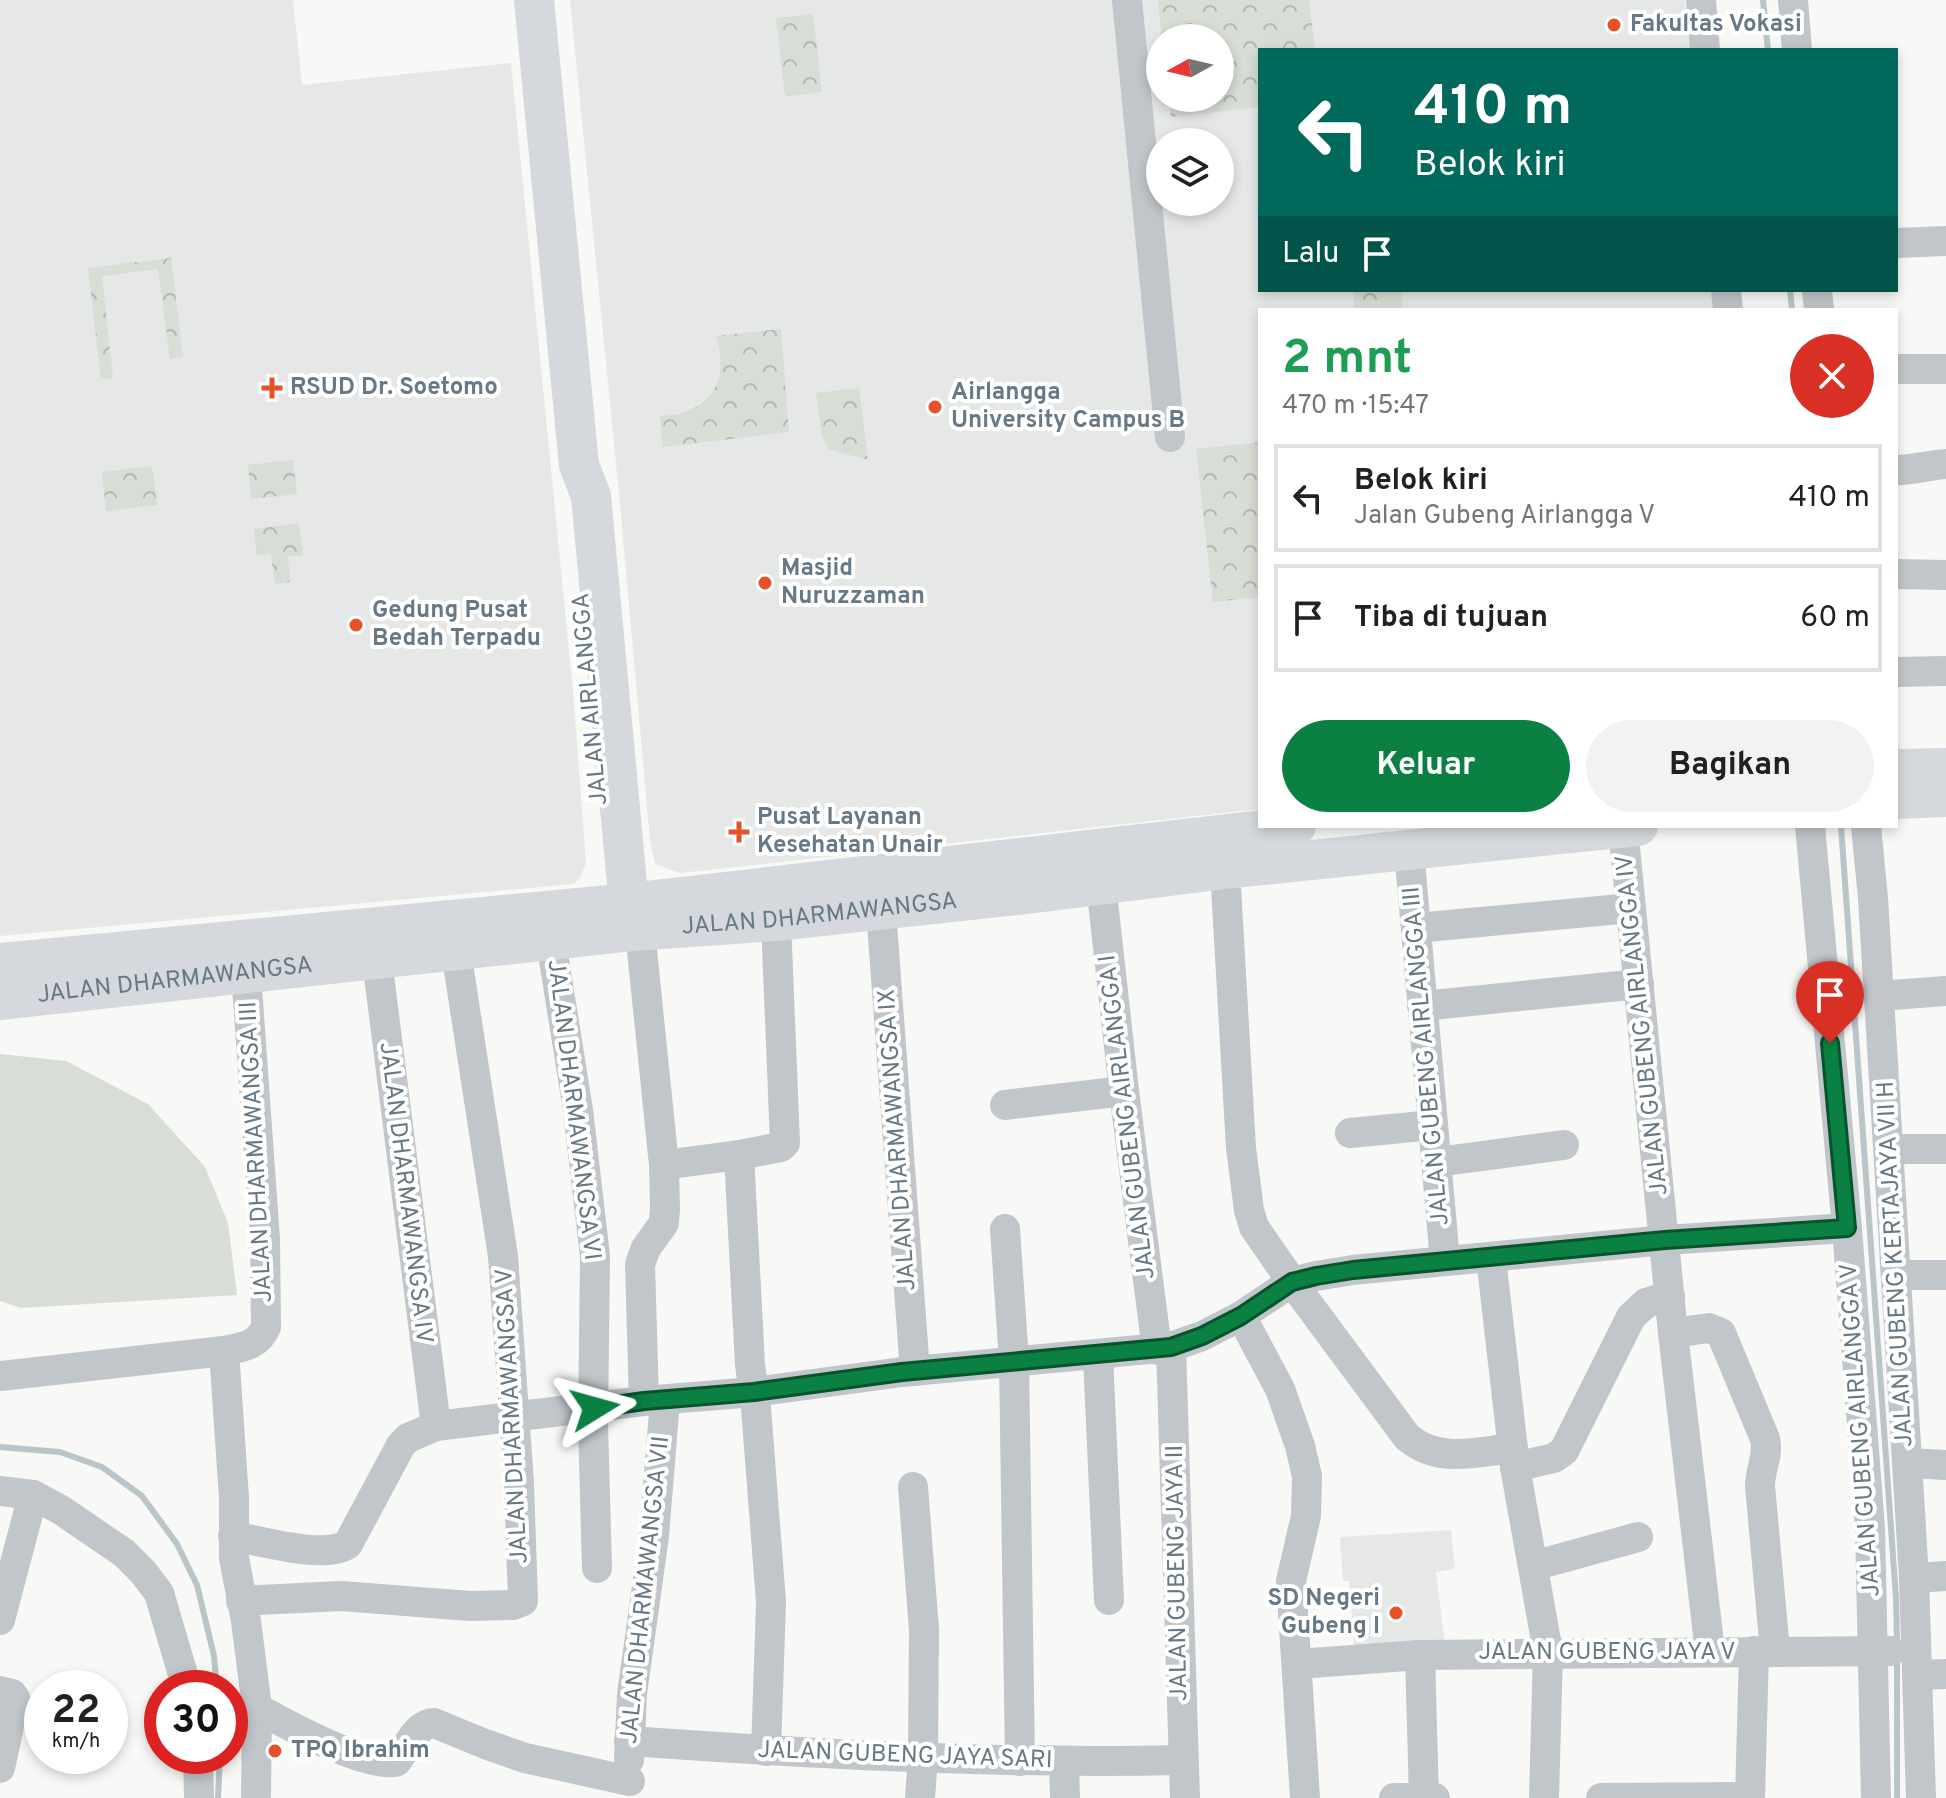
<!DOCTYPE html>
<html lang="id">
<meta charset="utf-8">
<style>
:root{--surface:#fff;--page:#f2f2f2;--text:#202124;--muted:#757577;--line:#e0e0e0;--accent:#0b8043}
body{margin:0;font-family:Overpass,sans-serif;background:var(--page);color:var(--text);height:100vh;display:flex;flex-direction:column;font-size:30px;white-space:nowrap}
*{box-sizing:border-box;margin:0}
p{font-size:26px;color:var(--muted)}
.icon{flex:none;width:44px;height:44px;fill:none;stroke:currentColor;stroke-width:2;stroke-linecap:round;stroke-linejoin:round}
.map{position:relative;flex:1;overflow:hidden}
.sheet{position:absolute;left:1258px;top:308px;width:640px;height:520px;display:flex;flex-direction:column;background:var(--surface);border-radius:0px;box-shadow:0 4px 12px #0003}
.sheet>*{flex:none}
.guide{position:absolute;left:1258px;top:48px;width:640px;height:244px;border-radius:0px;box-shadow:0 4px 12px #0003;background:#00695c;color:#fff;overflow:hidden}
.needle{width:52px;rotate:262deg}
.buttons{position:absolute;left:1146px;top:24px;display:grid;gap:16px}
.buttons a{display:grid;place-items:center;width:88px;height:88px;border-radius:50%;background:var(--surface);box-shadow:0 4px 12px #0003;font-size:40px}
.speed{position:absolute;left:24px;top:1670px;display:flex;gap:16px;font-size:40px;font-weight:700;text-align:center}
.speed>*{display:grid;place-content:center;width:104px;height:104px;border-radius:50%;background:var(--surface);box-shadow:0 4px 12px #0003;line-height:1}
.speed small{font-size:20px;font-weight:400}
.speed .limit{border:12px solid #d22;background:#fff;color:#111}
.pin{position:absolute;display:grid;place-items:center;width:68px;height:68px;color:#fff;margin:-82px -34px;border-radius:50% 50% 50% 0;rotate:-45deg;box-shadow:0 0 8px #0007}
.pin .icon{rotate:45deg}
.me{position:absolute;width:88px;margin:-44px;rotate:82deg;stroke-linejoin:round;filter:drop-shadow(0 0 6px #0008)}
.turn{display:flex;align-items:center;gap:28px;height:168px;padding:0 24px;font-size:36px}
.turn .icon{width:104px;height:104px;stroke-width:2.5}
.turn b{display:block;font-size:56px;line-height:68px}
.then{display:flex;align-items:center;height:76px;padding:0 24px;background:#0003;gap:16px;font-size:30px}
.round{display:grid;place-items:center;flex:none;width:84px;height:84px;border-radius:42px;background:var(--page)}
.summary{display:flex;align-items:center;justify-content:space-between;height:136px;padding:0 24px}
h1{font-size:48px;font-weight:700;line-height:60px;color:#1e9e55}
.primary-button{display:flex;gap:16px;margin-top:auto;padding:16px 24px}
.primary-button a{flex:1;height:92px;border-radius:48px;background:var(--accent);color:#fff;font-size:32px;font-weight:700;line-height:92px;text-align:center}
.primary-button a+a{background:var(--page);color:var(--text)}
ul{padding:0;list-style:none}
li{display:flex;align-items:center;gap:24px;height:108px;margin:0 16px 12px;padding:0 8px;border:4px solid var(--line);border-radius:0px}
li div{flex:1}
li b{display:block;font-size:30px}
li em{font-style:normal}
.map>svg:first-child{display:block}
.built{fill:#e6e7e7;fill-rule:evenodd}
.grass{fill:#d8ddd5}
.park{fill:url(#park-crowns)}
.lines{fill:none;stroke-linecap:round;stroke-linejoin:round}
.stream{stroke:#b9c5c9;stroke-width:6}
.minor{stroke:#c1c6ca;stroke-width:30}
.major{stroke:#d5d9dd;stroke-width:40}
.route-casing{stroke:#07532c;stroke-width:20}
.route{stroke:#0b8043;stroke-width:14}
.poi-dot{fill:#e75127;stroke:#fff;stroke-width:3}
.labels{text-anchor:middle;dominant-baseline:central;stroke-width:8;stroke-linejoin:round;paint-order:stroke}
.poi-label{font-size:24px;font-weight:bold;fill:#677987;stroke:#fff;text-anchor:start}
.street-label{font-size:24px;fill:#677987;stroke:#fff}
</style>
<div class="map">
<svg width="1946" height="1798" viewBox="0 0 1946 1798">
<defs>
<pattern id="park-crowns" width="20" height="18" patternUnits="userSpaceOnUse" patternTransform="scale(2)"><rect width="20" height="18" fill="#d8ddd5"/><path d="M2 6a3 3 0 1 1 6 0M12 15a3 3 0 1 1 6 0" fill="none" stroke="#b3b8b2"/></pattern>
</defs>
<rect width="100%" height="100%" fill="#f8f8f6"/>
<!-- built -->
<g class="built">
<path d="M0,0H293L302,85L511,63L573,692L586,863L581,876L574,884L0,936Z"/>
<path d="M570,0H1685L1690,50H1260V290H1716L1718,310H1260V809L680,873L655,864L650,840L620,504ZM1160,38H1220V98H1160ZM1160,142H1220V202H1160Z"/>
<path d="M1451,1530L1455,1569L1436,1572L1445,1646L1355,1654L1349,1581H1343L1340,1537Z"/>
</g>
<!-- grass -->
<path class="grass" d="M0,1054L66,1061L148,1104L205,1167L228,1223L237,1295L21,1308L0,1301Z"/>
<!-- park -->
<g class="park">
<path d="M1158,0H1309L1315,50H1260V107L1171,117L1169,98H1220V38H1162Z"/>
<path d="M813,14L822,92L785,96L776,18Z"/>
<path d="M171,258L183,357L170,359L158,269L102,276L113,378L101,379L88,268Z"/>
<path d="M1353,290H1401L1403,310H1355Z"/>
<path d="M781,329L789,432L663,447L660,416C709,414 731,383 716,336Z"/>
<path d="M859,388L868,460L828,449L822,436L816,393Z"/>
<path d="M1260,442V597L1213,602L1196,449Z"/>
<path d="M293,460L297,494L251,499L248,465Z"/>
<path d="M152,466L157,505L106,511L102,472Z"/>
<path d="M299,523L303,555L288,557L290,582L275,584L271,554L257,555L254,529Z"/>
</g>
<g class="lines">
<!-- stream -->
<g class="stream">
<path d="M1763,0L1768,50"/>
<path d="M1790,290L1792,310"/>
<path d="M1841,826L1896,1598L1897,1642"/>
<path d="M0,1447L60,1452L102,1467L142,1496L177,1544L197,1585L214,1656L217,1688"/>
<path d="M1897,1658V1798"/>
<path d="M218,1798L220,1756"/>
</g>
<!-- minor -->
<g class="minor">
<path d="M1127,0L1170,437"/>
<path d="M1701,0L1705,50"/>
<path d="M1793,0L1797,50"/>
<path d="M1896,243L1946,241"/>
<path d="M1726,290L1728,310"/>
<path d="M1817,290L1819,310"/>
<path d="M1896,369H1946"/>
<path d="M1896,470C1914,470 1929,465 1946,464"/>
<path d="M1896,574L1946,575"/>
<path d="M1896,672L1946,671"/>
<path d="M1810,826L1847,1228L1870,1529L1876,1798"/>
<path d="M1866,826L1873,898L1914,1578L1921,1798"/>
<path d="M1623,828L1673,1333L1710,1652"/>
<path d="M1409,850L1445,1261"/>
<path d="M1225,869L1241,1148L1249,1210L1254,1227L1292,1282L1407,1437C1439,1464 1475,1452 1513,1448"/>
<path d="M1101,884L1124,1091L1157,1350"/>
<path d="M881,910L915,1371"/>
<path d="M1416,928L1631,908"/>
<path d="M640,931L664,1165L665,1208L664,1223L646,1248L640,1264L644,1401"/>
<path d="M551,941L578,1110L595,1256L593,1424L597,1568"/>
<path d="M377,960L436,1426"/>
<path d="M1879,996L1946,991"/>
<path d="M1422,1006L1639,984"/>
<path d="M1005,1105L1124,1091"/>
<path d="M1350,1133L1433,1125"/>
<path d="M1889,1149H1946"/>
<path d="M1437,1162L1564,1145"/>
<path d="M664,1165L739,1155"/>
<path d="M1005,1229L1014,1361L1020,1761"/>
<path d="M1491,1258L1515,1467L1548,1652L1544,1798"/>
<path d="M1897,1275H1946"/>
<path d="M1241,1316L1280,1389L1300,1446L1307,1476L1306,1516L1291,1581L1305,1798"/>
<path d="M1673,1333L1709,1328L1721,1333L1765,1439C1769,1456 1760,1469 1760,1486L1775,1651"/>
<path d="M1171,1347L1185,1798"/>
<path d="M224,1351L234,1498V1558L246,1621L257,1708L256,1798"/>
<path d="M1098,1356L1109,1600"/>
<path d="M0,1376L224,1351C242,1347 258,1346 266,1327L265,1239L246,973"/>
<path d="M1908,1463L1946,1465"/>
<path d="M1515,1467L1554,1458L1564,1451L1631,1317L1646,1303L1670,1296"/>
<path d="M913,1487L924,1630L923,1757L920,1798"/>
<path d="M0,1491L33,1495L61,1510L124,1553L143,1572L159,1593L187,1688"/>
<path d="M233,1536C260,1541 326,1560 348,1544L401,1445L408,1438L436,1426L644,1401L754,1392L902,1372L1171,1347L1202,1336L1241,1316L1292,1282L1316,1276L1353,1270L1665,1240L1847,1228"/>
<path d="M1533,1566L1638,1537"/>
<path d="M1914,1578L1946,1576"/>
<path d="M241,1601L341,1596L470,1606L513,1605L523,1601L519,1483L503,1256L456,951"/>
<path d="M0,1620L33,1495"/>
<path d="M1420,1655L1424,1798"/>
<path d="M1298,1664L1420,1655L1891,1651"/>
<path d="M1918,1675L1946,1674"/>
<path d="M0,1691L12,1694L15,1698L0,1768"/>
<path d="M257,1708C282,1722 373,1772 397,1761C407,1747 417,1723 434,1723L485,1744L525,1758L630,1781"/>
<path d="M629,1741C813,1754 998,1764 1182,1760"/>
<path d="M766,1751L771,1602L756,1408L750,1365L739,1155L781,1147L785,1143L776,921"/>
<path d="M198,1756L199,1798"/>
<path d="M629,1760L632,1694L654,1536L665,1400"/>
<path d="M1064,1762L1065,1798"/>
<path d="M1394,1798H1435"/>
<path d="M1601,1798L1750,1797"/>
<path d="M1750,1798L1754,1651"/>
</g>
<!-- major -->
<g class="major">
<path d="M534,0L579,465L591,496L631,927"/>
<path d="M1896,769L1946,768"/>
<path d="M1896,799L1946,797"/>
<path d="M0,963L630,903L1296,826"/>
<path id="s1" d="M0,1000L632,931L776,921L1018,895L1225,869L1638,826"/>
</g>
</g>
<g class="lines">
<defs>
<path id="route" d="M595,1408L644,1401L754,1392L902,1372L1171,1347L1202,1336L1241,1316L1292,1282L1316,1276L1353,1270L1665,1240L1847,1228L1830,1043"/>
</defs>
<!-- route casing -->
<use href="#route" class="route-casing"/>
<!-- route -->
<use href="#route" class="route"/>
</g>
<!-- markers -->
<g class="poi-dot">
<circle cx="1614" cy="25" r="8"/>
<path d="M268 376h8v8h8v8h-8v8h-8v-8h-8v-8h8z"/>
<circle cx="935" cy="407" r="8"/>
<circle cx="765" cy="583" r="8"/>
<circle cx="356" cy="625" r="8"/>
<path d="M735 820h8v8h8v8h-8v8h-8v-8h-8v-8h8z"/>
<circle cx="1396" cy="1613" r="8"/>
<circle cx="275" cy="1751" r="8"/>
</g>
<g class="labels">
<!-- poi labels -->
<g class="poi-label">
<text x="1630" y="25">Fakultas Vokasi</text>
<text x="290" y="388">RSUD Dr. Soetomo</text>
<text x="951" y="393">Airlangga<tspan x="951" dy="28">University Campus B</tspan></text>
<text x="781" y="569">Masjid<tspan x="781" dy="28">Nuruzzaman</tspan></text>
<text x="372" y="611">Gedung Pusat<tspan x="372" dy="28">Bedah Terpadu</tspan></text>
<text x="757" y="818">Pusat Layanan<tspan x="757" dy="28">Kesehatan Unair</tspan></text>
<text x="1380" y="1599" text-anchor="end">SD Negeri<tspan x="1380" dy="28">Gubeng I</tspan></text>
<text x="291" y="1751">TPQ Ibrahim</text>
</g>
<!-- street labels -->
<g class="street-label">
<text transform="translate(591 699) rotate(-95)">JALAN AIRLANGGA</text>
<text stroke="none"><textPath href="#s1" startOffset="824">JALAN DHARMAWANGSA</textPath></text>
<text stroke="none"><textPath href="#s1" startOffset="176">JALAN DHARMAWANGSA</textPath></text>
<text transform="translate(1643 1025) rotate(-96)">JALAN GUBENG AIRLANGGA IV</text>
<text transform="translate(1427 1056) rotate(-95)">JALAN GUBENG AIRLANGGA III</text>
<text transform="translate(573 1110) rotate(83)">JALAN DHARMAWANGSA VI</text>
<text transform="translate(1128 1117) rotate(-97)">JALAN GUBENG AIRLANGGA I</text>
<text transform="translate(898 1140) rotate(-94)">JALAN DHARMAWANGSA IX</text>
<text transform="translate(257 1152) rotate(-93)">JALAN DHARMAWANGSA III</text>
<text transform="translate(405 1193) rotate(83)">JALAN DHARMAWANGSA IV</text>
<text transform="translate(1896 1264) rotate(-93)">JALAN GUBENG KERTAJAYA VII H</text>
<text transform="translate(513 1416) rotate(-93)">JALAN DHARMAWANGSA V</text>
<text transform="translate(1861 1430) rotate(-94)">JALAN GUBENG AIRLANGGA V</text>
<text transform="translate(1178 1573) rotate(-91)">JALAN GUBENG JAYA II</text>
<text transform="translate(646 1590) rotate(-84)">JALAN DHARMAWANGSA VII</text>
<text x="1607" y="1653">JALAN GUBENG JAYA V</text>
<text transform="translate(905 1756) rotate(2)">JALAN GUBENG JAYA SARI</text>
</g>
</g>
</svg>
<div class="buttons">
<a><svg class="needle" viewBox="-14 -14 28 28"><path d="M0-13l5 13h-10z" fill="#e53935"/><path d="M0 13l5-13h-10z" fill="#757577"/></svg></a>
<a><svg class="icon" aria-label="layers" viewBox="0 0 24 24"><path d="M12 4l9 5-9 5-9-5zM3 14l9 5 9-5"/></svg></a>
</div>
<div class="speed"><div>22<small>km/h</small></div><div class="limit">30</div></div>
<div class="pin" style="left:1830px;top:1043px;background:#d93025"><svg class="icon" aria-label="arrive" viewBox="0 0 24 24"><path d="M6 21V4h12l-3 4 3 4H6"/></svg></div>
<svg class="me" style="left:595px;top:1408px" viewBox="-20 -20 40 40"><path d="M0-17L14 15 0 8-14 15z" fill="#0b8043" stroke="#fff" stroke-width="4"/></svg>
<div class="guide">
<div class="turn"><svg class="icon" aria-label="left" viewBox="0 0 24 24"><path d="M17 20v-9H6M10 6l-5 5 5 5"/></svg><div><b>410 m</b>Belok kiri</div></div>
<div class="then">Lalu<svg class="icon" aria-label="arrive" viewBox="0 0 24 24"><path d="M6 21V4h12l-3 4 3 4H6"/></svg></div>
</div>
<section class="sheet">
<div class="summary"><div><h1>2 mnt</h1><p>470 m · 15:47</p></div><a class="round" style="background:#d93025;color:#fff"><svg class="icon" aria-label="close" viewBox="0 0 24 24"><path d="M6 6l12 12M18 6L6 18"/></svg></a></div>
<ul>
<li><svg class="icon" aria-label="left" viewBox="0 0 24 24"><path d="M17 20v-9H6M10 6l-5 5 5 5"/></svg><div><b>Belok kiri</b><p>Jalan Gubeng Airlangga V</p></div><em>410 m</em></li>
<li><svg class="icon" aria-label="arrive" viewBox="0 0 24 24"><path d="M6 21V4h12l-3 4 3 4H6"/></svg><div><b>Tiba di tujuan</b></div><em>60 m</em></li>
</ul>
<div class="primary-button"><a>Keluar</a><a>Bagikan</a></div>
</section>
</div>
